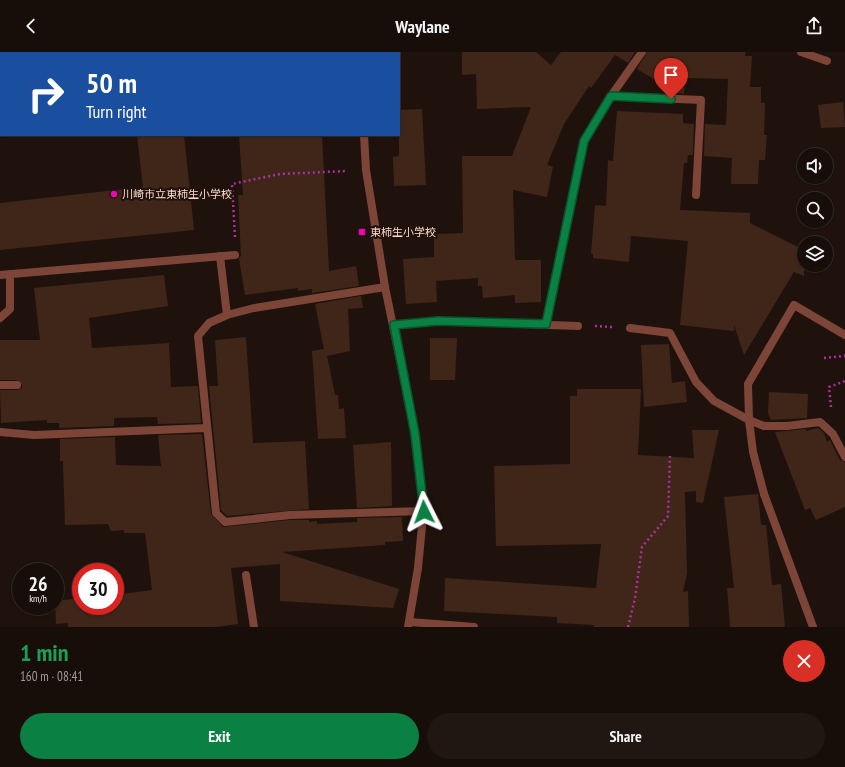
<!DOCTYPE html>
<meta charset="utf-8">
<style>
:root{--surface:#170e09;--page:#201712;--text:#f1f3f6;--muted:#9e9c9c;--line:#362e2a;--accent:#0b8043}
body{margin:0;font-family:"PT Sans Narrow","Noto Sans JP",sans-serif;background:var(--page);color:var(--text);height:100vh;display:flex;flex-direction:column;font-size:15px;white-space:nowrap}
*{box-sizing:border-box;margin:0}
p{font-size:13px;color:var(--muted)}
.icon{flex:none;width:22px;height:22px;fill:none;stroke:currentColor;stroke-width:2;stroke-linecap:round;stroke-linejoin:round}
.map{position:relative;height:575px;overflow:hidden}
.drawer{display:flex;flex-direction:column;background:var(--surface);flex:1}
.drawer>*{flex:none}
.hud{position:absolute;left:0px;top:0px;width:400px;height:84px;box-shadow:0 1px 3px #0004,0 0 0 1px var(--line);background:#1a4fa0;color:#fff;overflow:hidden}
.tools{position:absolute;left:797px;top:96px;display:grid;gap:8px}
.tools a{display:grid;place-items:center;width:36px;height:36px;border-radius:50%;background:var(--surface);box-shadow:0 1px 3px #0004,0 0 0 1px var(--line);font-size:20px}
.speed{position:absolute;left:12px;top:511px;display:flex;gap:8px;font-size:20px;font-weight:700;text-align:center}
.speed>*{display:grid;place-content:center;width:52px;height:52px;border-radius:50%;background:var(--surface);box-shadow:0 1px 3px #0004,0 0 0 1px var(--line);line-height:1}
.speed small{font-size:10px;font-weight:400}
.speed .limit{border:6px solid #d22;background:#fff;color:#111}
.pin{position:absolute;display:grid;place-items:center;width:34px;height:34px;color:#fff;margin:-41px -17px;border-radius:50% 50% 50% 0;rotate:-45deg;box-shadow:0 0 4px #0007}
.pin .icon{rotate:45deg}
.me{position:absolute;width:44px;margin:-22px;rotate:357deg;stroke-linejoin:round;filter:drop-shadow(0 0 3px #0008)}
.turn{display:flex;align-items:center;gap:14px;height:84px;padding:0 20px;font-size:18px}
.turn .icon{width:52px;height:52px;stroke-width:2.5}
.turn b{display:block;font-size:28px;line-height:34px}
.round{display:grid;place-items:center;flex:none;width:42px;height:42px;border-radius:21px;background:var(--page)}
.summary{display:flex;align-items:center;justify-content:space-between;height:68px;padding:0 20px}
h1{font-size:24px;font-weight:600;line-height:30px;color:#1e9e55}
.button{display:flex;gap:8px;margin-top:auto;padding:8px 20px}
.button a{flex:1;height:46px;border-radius:24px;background:var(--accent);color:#fff;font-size:16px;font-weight:600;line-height:46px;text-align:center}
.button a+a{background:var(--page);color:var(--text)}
header{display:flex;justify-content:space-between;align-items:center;height:52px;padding:0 20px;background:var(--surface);font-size:18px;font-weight:600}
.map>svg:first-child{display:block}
.building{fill:#3f2619}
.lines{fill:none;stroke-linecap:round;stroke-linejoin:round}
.path{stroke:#af2ea2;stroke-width:2.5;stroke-dasharray:2 3;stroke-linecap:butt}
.service{stroke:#7d4538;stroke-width:8}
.minor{stroke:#7d4538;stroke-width:8}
.route-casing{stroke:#07532c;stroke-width:10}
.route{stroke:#0b8043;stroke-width:7}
.poi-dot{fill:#f202b5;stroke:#1f120c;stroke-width:1.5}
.labels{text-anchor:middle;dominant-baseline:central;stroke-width:4;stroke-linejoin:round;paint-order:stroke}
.poi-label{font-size:11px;fill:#fed8ca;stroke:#1f120c;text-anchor:start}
</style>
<header><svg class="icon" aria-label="back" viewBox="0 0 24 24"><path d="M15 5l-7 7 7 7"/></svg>Waylane<svg class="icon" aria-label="share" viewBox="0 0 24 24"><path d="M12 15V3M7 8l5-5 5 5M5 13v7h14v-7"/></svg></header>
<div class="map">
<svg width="845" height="575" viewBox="0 0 845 575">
<rect width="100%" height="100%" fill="#1f120c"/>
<!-- building -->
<g class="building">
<path d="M462,0H536L551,13L561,0H635L628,11L615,3L591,36L589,34L564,72L547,113L553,115L547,145L513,138L515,208H541V250L515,251V243L483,246L482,234H478V226L436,229L437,250L406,252L403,207L434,205V182L463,181L462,104H512L531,55L477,57L476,22L462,23Z"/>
<path d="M647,0H746L745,4H752L750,35H761V51H765L764,83H767L765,108H759L758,132H731L732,106L704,104L705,72L726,73L728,27L685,26L684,42L677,41L637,17Z"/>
<path d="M843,50L845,75L821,76L818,53Z"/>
<path d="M422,57L426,133L394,134L393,105L399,104V58Z"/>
<path d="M617,59L683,62V71L694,72L693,103H688L687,111H684L680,158L750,161V171L804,198V224L794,220L744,303L734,273V279L680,273L688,189L631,184L629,210L593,206V202H591L595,153L606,154L608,108L613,109Z"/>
<path d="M137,83H184L194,178L0,198V151L143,135Z"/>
<path d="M239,83H322L329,219L356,214L359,234L312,241V237L298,239V236L245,243L239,206L241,204L238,143H243Z"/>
<path d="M164,223L168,254L89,266L92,296L169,291L171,335L198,334L201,371L158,372L157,365L114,366V374L59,376V371H47V368L1,371L0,338H17L22,336V333L17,328H0V288H40L34,236Z"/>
<path d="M361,244L363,256L348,257L350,299L327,304L335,343H338L339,357L344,356L346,386L318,387L312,299L324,297L315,252Z"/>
<path d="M246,285L253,391L305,389L309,457L227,464L221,458L209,334H218L215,288Z"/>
<path d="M430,286H457L455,328H430Z"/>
<path d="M669,292L672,331L685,329L687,350L644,355L641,293Z"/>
<path d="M577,337H641L638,403L694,406L692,378H719L703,451L696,450V439L685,440L687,521L683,540L688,539L689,575H594V573L557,571V565L444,559L445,526L596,536L601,492L496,494L494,414L570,412V344H577Z"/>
<path d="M769,340L808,342L807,366L771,368L768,361Z"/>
<path d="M818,376L824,381L827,390L830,388L840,408L845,410V455L816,468L810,456L805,458L775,380L806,377V379Z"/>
<path d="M202,382L211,462L223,475L290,468H309V470L317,469V472L357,470V466L402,465L403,489L385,490V493L282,500L399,537L393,556L280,549V512L231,516L238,572L215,575H68V571L56,572L55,549L81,546V554H115V543L152,538L145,481H124V478L111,479L108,472L65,473L63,409H60V387L115,385L116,413L161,414L158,383Z"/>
<path d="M391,390L392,454L357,456L353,393Z"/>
<path d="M758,442L761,473H766L772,533L781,532L785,575H730L727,536H734L724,445Z"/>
</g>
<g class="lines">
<!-- path -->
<g class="path">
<path d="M235,185L232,132L280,122L347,119"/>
<path d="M595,274L612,275"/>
<path d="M824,306L845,304"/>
<path d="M831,355L829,335L845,329"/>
<path d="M628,575L635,546L642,495L668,464L670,404"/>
</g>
<!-- service -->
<g class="service">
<path d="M801,0L827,9"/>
<path d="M611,44L701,48L696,143"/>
<path d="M220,204L227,263"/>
<path d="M385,235L254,256L227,263L209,271L198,284L216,461L225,470L290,463L424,459"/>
<path d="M0,266L10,257V222"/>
<path d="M546,272L584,89L611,44L642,0"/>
<path d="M394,273L438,269L578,274"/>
<path d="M630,276L670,281L696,330L714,349L749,368L764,374H787L820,370L833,382L845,405"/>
<path d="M0,333H17"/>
<path d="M0,380L34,383L207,376"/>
<path d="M764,442L753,400L749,368L748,332L794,253L845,283"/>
<path d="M246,523L254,575"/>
<path d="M410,570L474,575"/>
</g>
<!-- minor -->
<g class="minor">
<path d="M361,0V1"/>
<path d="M364,83L366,118L385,235L415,382L424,453L418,516L408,575"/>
<path d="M0,223L235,203"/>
<path d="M764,442L813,575"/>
</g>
</g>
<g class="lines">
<defs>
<path id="route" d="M424,460L415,382L394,273L438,269L546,272L584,89L611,44L671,47"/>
</defs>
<!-- route casing -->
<use href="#route" class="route-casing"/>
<!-- route -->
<use href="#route" class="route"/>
</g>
<!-- markers -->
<g class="poi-dot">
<circle cx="114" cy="142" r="4"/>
<rect x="358" y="176" width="8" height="8" rx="2"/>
</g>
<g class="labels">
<!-- poi labels -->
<g class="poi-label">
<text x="122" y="142">川崎市立東柿生小学校</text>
<text x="370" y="180">東柿生小学校</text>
</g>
</g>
</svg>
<div class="tools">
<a><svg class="icon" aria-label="sound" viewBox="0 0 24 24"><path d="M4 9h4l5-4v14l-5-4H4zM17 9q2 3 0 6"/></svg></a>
<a><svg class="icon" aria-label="search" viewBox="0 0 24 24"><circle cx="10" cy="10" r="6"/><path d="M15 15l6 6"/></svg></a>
<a><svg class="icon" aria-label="layers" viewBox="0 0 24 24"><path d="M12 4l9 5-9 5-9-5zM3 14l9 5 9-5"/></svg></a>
</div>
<div class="speed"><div>26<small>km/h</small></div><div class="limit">30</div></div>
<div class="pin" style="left:671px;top:47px;background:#d93025"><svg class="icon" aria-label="arrive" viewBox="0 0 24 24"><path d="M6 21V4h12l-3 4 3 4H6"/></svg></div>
<svg class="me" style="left:424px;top:460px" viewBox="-20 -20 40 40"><path d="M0-17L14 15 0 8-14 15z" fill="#0b8043" stroke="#fff" stroke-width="4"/></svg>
<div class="hud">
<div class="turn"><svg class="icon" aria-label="right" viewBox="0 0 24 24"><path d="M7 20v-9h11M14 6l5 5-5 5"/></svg><div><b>50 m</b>Turn right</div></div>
</div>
</div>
<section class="drawer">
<div class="summary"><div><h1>1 min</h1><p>160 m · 08:41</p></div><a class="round" style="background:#d93025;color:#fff"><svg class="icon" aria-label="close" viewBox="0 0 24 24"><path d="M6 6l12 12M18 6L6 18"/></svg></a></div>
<div class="button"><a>Exit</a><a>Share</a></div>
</section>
